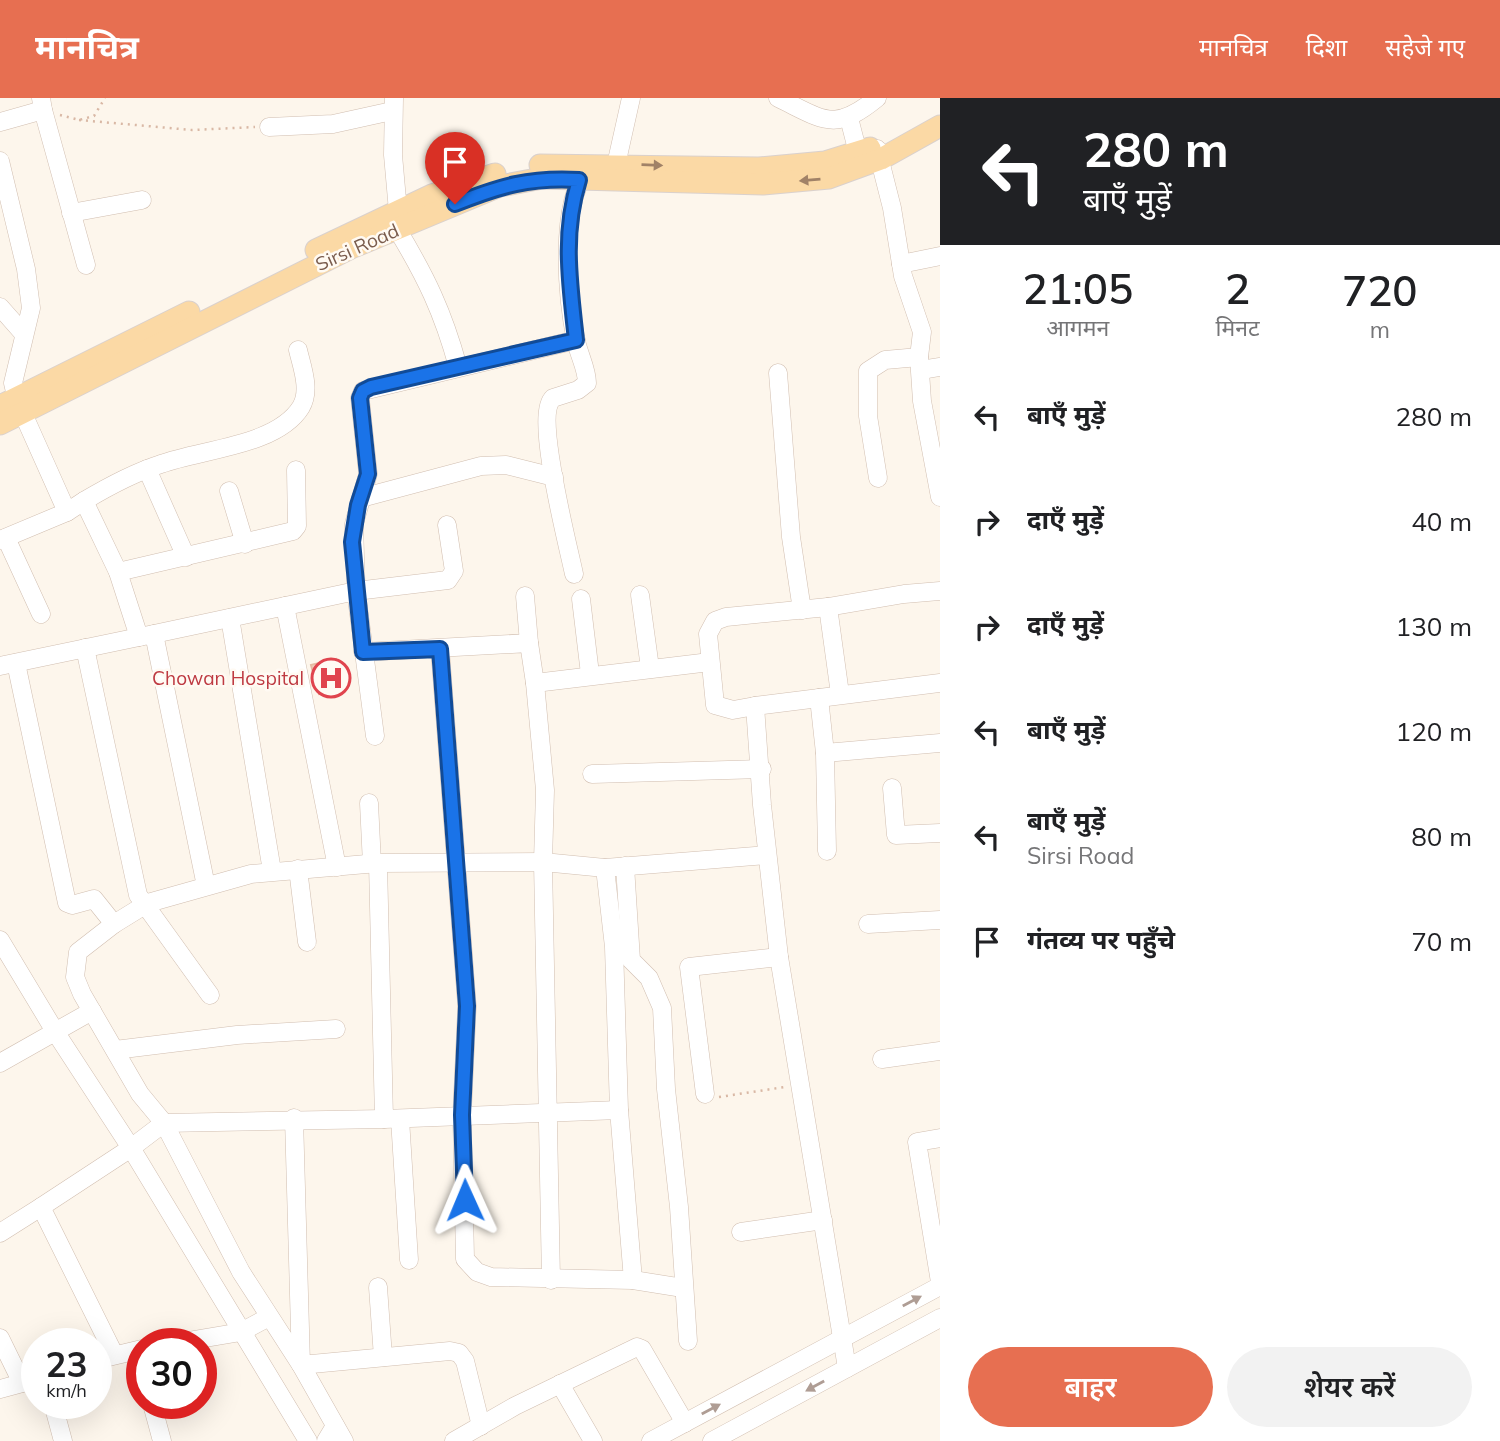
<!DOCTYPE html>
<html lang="hi">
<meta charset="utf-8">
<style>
:root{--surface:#fff;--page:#f2f2f2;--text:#202124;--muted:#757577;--accent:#e76f51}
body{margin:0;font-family:Mulish,"Noto Sans Devanagari",sans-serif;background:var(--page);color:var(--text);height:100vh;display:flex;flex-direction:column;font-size:26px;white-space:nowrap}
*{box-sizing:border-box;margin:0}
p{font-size:23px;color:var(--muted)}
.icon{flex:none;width:38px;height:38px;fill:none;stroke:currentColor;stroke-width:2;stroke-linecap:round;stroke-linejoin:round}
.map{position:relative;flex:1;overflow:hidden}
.details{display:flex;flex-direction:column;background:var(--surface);width:560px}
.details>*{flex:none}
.top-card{background:#202124;color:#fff;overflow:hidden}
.speed{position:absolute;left:21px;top:1230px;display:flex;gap:14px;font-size:35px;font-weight:700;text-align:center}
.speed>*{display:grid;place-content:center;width:91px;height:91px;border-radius:50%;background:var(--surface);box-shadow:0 7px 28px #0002;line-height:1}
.speed small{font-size:18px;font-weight:400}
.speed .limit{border:10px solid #d22;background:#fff;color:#111}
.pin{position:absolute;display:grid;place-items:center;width:60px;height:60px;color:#fff;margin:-72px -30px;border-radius:50% 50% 50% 0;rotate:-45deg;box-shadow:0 0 7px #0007}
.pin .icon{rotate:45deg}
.me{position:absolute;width:77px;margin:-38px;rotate:359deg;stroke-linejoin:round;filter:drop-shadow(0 0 5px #0008)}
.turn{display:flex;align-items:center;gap:24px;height:147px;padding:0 28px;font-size:32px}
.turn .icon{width:91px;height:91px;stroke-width:2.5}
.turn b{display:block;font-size:49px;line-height:60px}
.eta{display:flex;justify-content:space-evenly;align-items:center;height:119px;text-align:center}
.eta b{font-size:42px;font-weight:600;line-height:49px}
.cta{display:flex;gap:14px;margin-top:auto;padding:14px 28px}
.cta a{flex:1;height:80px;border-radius:42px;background:var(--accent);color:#fff;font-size:28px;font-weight:600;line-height:80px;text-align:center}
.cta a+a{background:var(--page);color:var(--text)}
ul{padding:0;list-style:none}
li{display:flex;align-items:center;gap:21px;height:105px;padding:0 28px}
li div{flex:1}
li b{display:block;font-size:26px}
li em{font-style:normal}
header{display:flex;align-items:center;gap:42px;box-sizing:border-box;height:98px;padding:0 35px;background:var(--accent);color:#fff}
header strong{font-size:33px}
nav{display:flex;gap:38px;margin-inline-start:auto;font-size:24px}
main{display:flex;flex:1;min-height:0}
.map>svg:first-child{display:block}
.building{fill:#f3d5c3;stroke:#e6bba3;stroke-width:2}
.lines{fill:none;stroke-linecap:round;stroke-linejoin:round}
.minor-casing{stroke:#d1beb0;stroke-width:19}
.major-casing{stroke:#dad1cd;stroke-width:23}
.path{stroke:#d9b8a5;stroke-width:2.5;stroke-dasharray:2 5;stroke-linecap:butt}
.minor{stroke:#fff;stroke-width:18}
.major{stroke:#fbd9a5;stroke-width:21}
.oneway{fill:#a18267}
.oneway2{fill:#af9d94}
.route-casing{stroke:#114b97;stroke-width:18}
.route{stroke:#1a73e8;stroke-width:12}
.labels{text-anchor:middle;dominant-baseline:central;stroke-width:5;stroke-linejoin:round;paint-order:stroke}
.street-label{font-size:19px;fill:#7a5c4d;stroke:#fffaf3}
.health-label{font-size:19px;fill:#be3a42;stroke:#fffaf3;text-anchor:end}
</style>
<header>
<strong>मानचित्र</strong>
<nav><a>मानचित्र</a><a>दिशा</a><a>सहेजे गए</a></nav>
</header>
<main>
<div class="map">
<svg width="940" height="1343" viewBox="0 0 940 1343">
<rect width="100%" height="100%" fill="#fdf6ec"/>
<!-- building -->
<path class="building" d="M336,561L344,589L319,596L311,567Z"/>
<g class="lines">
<defs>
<g id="minor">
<path d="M394,0L393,57L398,113"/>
<path d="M778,0C824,22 834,35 877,0"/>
<path d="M43,12L86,167"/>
<path d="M849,20L858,55"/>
<path d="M0,24L43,12L41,0"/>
<path d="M269,29L333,26L392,13"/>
<path d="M877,51L892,110L903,178L922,234L919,259L922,303L940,399"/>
<path d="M0,63L26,171L31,210L13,285L17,302L67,414L0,442"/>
<path d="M616,67L631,0"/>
<path d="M71,115L142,102"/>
<path d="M397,131C426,179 443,214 458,269"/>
<path d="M901,166L940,158"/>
<path d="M0,209L23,235"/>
<path d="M921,272L940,269"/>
<path d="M778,275L791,439L802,512"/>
<path d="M147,371L186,459"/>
<path d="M878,380L868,318V273L885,262L919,259"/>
<path d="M229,393L245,446"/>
<path d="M361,400L481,368L506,367L554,379"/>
<path d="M84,403C109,388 133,375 161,366C202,351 277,348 301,309C311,292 302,269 298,252"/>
<path d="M67,414L84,403L118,474L139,539L154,536L206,788"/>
<path d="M447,427L454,473L448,482L356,493L354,426L368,376L360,300L363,293L576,242"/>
<path d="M6,440L41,516"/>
<path d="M118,474L293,433L297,428L296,372"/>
<path d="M574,476C568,447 534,317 553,300L578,292L587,285C587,271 579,257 576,243C567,200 559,107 587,72"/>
<path d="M640,497L650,570"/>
<path d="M525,498L529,545"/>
<path d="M581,501L590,576"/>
<path d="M285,508L337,769"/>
<path d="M828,509L840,596"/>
<path d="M230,520L272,773"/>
<path d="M154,536L356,493L375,638"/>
<path d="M85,550L138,797L210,897"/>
<path d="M440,551L467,908L462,1017L465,1161L477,1174L491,1179L633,1182L683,1190"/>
<path d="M363,554L529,545L535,585"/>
<path d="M16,565L67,805L72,807L94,801L114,826"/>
<path d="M0,568L139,539"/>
<path d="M819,600L825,655L827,753"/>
<path d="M755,608L733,612L715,607L708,536L715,523L726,519L828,509L904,496L940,493"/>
<path d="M825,655L940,645"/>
<path d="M592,676L762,671"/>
<path d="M892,690L896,737L940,735"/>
<path d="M369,705L372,766"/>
<path d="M378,765L384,1021L619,1012"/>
<path d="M625,768L631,862L649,880L662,910L666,991L679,1109L688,1243"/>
<path d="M605,770L614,849L619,1012L633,1182"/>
<path d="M298,771L307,844"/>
<path d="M868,826L940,822"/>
<path d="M0,842L56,935L131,1050L308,1343"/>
<path d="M115,952L237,937L336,931"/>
<path d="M882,961L940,953"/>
<path d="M0,965L92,913"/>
<path d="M705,996L689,869L779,859"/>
<path d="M294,1020L301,1267L450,1253L459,1255L465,1263L481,1328"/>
<path d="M400,1021L409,1162"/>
<path d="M940,1040L917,1044L940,1184"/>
<path d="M741,1134L823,1122"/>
<path d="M0,1135L41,1109"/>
<path d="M551,1182L543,764L545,692L535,585L710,564"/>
<path d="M378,1189L383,1259"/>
<path d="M0,1240L22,1285"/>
<path d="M170,1246L241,1234L269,1219"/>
<path d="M114,1256L41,1109L131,1050L164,1025L384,1021"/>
<path d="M96,1262L142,1251"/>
<path d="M847,1270L779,859L762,707L755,608L940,585"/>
<path d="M560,1286L593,1343"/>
<path d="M0,1291L37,1281"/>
<path d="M53,1306L63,1343"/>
<path d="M152,1306L162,1343"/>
<path d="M326,1343L335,1328"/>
<path d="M344,1343L301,1267L241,1174L164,1025L140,996L82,896L75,879L78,854L114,826L148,805L251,776L378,765L543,764L605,770L767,757"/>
<path d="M454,1343L515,1308L637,1249L642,1251L685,1325"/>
<path d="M651,1343L940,1188"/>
<path d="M712,1343L940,1220"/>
</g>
<g id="major">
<path d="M540,67L759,70L825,64L870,50"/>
<path d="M316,152L432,97L495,76"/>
<path d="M0,308L189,214"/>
<path d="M0,326L351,150L500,88L542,80L763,86L829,80L881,61L940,28"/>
</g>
</defs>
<!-- minor casing -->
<use href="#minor" class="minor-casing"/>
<!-- major casing -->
<use href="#major" class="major-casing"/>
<!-- path -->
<g class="path">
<path d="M60,17L79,22L94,18L105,0"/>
<path d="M79,22L192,32L255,29"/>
<path d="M719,999L785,989"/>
</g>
<!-- minor -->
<use href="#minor" class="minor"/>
<!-- major -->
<use href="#major" class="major"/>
</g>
<!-- one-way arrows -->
<defs><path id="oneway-solid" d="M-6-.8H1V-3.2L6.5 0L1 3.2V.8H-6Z" transform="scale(1.75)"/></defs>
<g class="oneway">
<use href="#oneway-solid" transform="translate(652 67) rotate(2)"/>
<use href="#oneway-solid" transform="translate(810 82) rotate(175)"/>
</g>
<g class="oneway2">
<use href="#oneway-solid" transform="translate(912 1203) rotate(-28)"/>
<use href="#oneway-solid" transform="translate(815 1288) rotate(151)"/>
<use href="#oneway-solid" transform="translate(711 1311) rotate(-28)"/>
</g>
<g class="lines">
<defs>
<path id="route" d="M455,106C500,88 530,79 579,82C562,136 570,186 576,242L371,289L363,293L360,300L368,376L358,407L352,444L363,554L440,551L467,908L462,1017L465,1102"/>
</defs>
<!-- route casing -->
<use href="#route" class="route-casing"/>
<!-- route -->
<use href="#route" class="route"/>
</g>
<!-- icons -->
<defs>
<symbol id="hospital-ring" viewBox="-11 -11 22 22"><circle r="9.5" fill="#fffaf3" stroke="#e0444e" stroke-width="1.5"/><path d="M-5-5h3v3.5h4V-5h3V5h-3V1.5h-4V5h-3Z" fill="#e0444e"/></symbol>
</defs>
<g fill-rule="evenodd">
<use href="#hospital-ring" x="309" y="558" width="44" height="44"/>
</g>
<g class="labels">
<!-- street labels -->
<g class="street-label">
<text transform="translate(357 149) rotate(-24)">Sirsi Road</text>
</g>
<!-- health labels -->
<g class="health-label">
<text x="304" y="580">Chowan Hospital</text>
</g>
</g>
</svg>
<div class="speed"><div>23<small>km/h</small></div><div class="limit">30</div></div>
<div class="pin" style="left:455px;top:106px;background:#d93025"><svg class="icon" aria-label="arrive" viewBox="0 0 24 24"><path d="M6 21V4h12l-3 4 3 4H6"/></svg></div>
<svg class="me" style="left:465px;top:1102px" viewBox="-20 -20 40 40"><path d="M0-17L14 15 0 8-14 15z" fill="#1a73e8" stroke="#fff" stroke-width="4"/></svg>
</div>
<section class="details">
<div class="top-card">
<div class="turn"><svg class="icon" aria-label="left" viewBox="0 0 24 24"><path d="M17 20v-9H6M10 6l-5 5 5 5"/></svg><div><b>280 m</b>बाएँ मुड़ें</div></div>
</div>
<div class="eta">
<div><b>21:05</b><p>आगमन</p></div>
<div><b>2</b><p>मिनट</p></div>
<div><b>720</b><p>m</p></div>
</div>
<ul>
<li><svg class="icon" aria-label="left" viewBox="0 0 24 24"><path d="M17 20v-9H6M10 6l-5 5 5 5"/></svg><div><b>बाएँ मुड़ें</b></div><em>280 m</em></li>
<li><svg class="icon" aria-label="right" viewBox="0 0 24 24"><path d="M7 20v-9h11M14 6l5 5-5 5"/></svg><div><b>दाएँ मुड़ें</b></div><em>40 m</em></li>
<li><svg class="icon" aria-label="right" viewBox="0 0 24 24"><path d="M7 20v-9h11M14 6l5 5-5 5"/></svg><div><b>दाएँ मुड़ें</b></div><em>130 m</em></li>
<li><svg class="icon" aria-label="left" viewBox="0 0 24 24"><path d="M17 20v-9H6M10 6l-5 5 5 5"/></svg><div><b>बाएँ मुड़ें</b></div><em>120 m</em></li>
<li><svg class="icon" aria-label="left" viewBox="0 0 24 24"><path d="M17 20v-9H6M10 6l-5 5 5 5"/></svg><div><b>बाएँ मुड़ें</b><p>Sirsi Road</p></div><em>80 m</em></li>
<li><svg class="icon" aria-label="arrive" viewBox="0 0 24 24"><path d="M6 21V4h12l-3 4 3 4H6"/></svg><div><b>गंतव्य पर पहुँचे</b></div><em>70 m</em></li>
</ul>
<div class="cta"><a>बाहर</a><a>शेयर करें</a></div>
</section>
</main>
